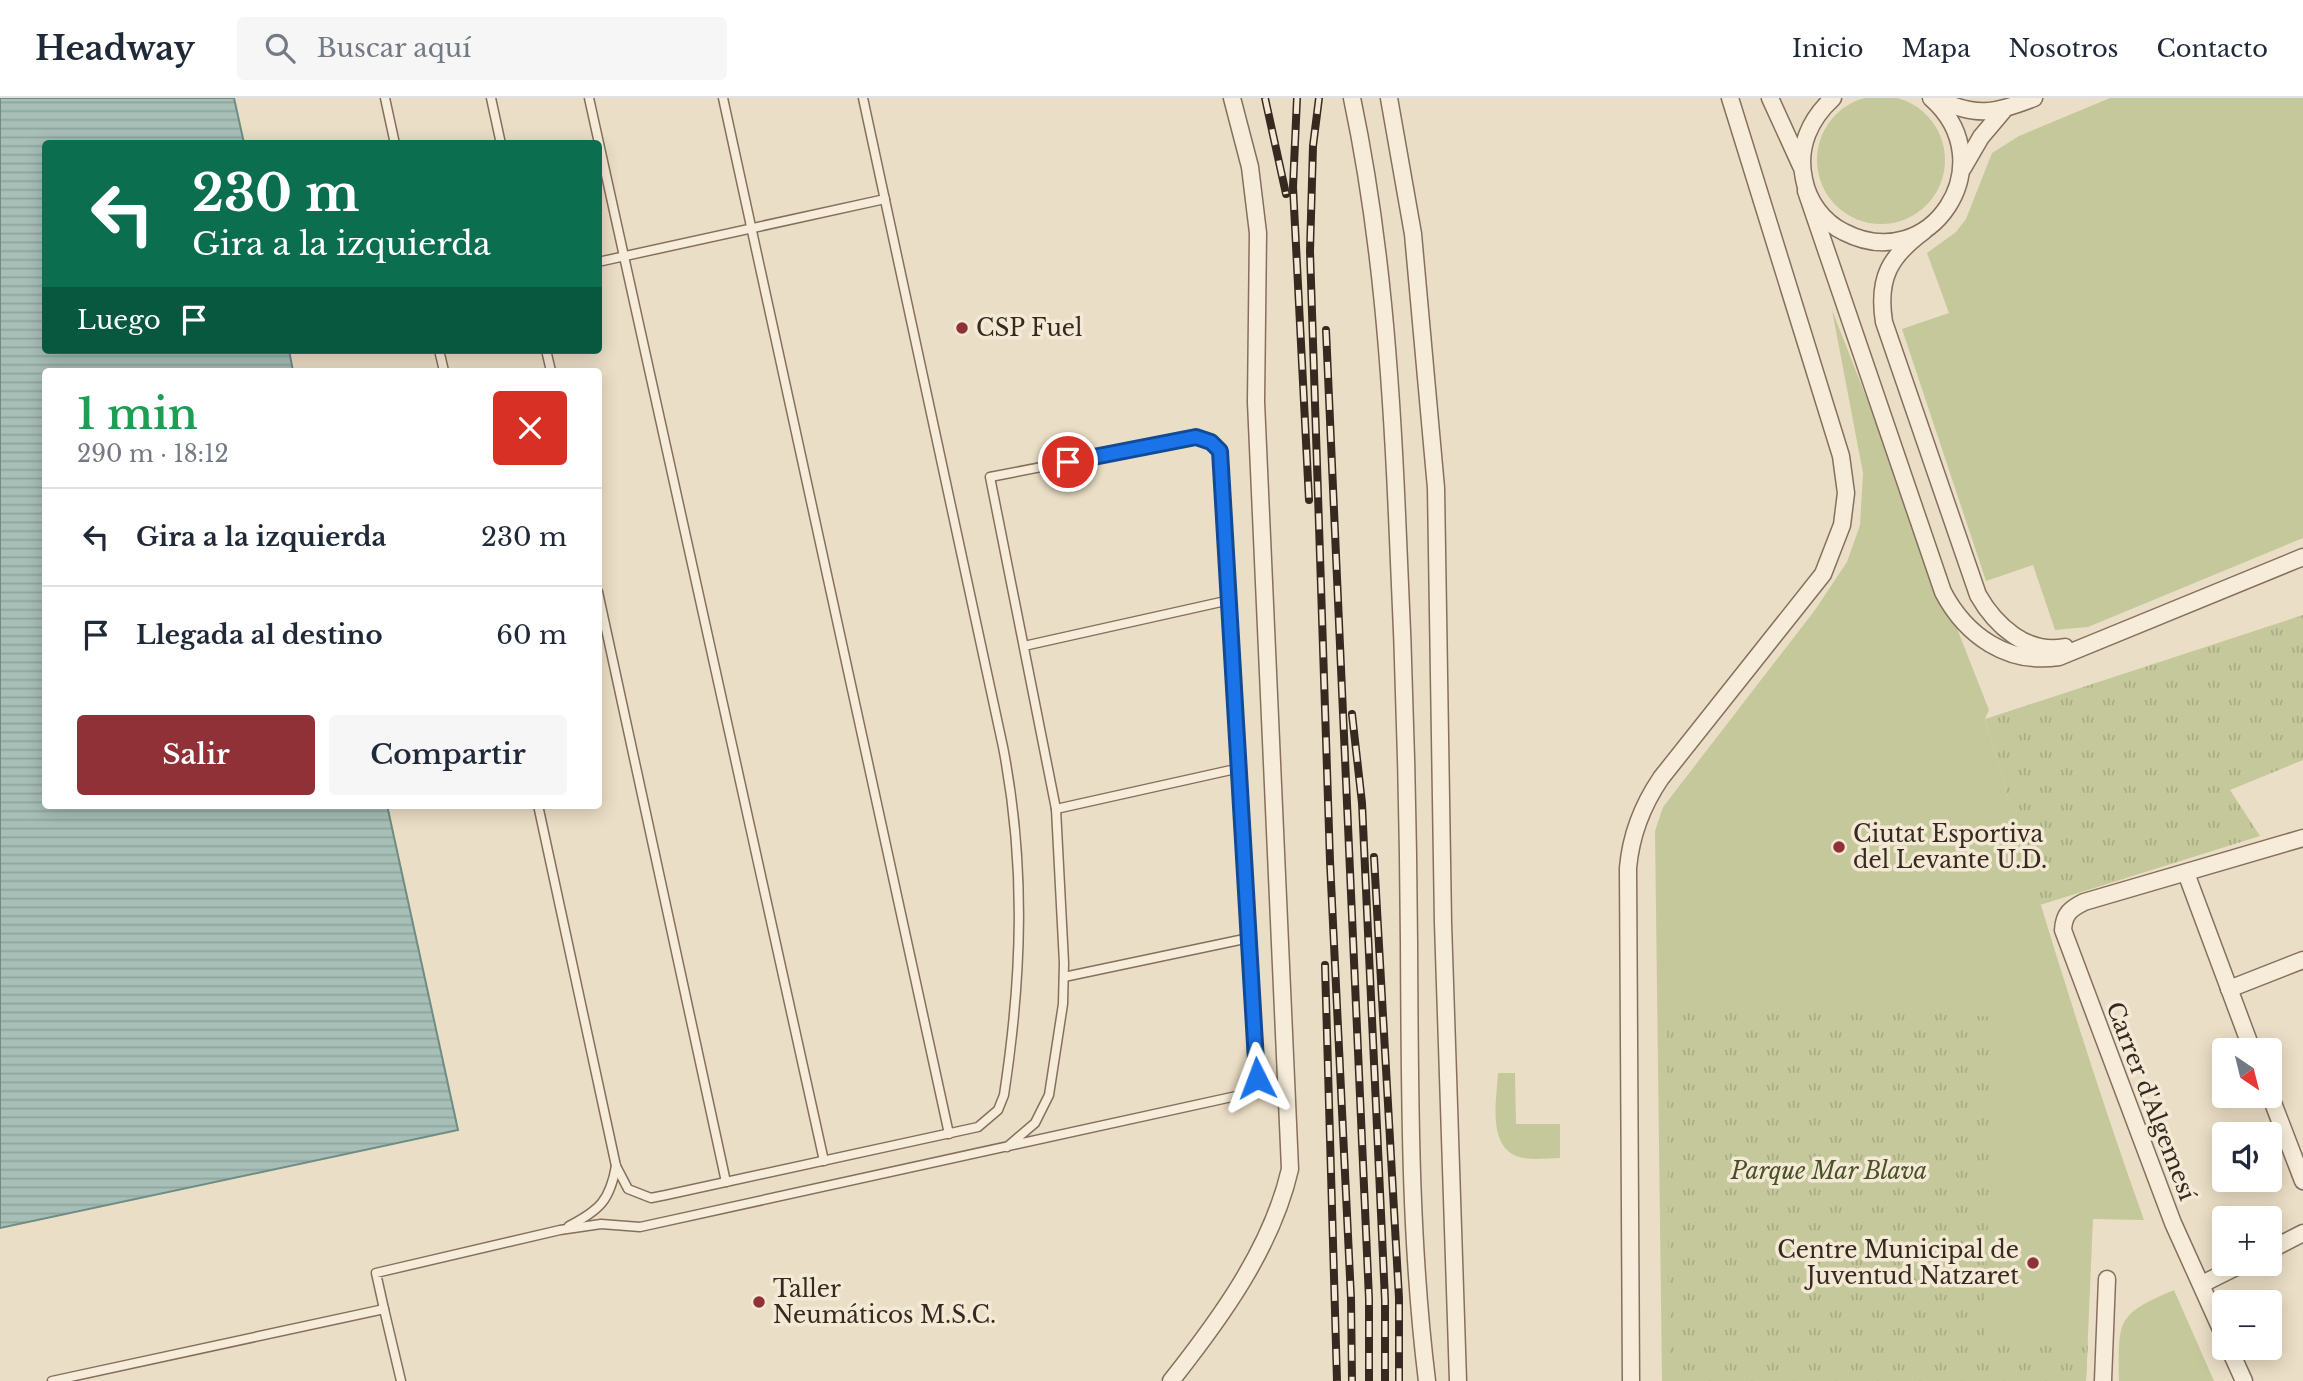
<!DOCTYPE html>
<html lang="es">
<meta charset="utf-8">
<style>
:root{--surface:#fff;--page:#f6f6f7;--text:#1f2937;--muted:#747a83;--line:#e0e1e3;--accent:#8f3137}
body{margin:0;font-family:"Libre Baskerville",serif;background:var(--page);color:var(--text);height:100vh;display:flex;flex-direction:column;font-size:26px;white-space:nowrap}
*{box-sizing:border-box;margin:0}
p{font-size:23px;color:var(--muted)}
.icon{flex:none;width:38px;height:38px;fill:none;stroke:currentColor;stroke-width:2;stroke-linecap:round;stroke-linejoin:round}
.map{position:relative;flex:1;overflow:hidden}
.drawer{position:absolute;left:42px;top:270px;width:560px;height:441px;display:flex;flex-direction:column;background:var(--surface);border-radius:7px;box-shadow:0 4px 18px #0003}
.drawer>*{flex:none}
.guide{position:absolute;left:42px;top:42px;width:560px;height:214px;border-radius:7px;box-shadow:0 4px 18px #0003;background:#0b6e4f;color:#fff;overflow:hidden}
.needle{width:46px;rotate:145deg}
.fabs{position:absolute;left:2212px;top:940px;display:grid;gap:14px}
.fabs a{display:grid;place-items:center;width:70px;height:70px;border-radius:7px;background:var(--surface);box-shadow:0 4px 18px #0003;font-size:35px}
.pin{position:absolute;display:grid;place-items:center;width:60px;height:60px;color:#fff;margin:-30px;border:4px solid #fff;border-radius:50%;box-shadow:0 2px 7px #0007}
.me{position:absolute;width:77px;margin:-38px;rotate:357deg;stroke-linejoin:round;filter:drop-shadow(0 0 5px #0008)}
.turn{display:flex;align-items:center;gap:24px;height:147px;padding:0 35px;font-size:32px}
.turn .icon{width:91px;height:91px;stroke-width:2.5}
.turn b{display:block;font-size:49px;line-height:60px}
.then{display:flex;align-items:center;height:66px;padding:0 35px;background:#0003;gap:14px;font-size:26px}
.round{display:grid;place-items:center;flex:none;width:74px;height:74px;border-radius:7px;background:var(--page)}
.summary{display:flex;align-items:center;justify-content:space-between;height:119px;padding:0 35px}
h1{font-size:42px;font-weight:600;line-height:52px;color:#1e9e55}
.action{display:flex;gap:14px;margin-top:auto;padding:14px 35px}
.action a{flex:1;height:80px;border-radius:7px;background:var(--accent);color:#fff;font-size:28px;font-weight:600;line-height:80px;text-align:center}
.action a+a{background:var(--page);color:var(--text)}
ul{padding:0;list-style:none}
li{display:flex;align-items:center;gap:21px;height:98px;padding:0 35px;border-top:2px solid var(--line)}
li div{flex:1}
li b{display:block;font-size:26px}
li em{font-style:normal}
header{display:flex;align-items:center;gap:42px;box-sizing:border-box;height:98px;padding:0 35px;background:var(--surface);border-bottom:2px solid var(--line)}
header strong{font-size:33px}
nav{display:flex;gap:38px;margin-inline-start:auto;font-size:24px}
.search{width:490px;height:63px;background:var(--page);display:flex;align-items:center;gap:18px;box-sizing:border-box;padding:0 24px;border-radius:7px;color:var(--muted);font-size:26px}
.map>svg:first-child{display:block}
.grass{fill:#c5c89b}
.park{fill:url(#park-tufts)}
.water{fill:url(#water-rules);stroke:#6e8d84;stroke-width:2}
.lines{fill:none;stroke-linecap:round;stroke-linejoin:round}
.service-casing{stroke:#85705d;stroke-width:11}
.minor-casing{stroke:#85705d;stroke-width:19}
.service{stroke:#f6ecd9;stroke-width:8}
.minor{stroke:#f6ecd9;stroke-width:16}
.rail-casing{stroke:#362920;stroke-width:8}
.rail{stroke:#f3e9d5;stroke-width:5;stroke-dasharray:16;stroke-linecap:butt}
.route-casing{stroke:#114b97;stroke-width:18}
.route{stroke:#1a73e8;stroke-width:12}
.poi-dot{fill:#8f3137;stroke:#f3e9d5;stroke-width:2.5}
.labels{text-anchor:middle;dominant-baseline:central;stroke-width:7;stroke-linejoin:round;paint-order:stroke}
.poi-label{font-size:23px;fill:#362920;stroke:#f3e9d5;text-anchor:start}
.street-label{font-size:23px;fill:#362920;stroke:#f3e9d5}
.park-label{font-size:23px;font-style:italic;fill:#495128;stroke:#f3e9d5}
</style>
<header>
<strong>Headway</strong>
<div class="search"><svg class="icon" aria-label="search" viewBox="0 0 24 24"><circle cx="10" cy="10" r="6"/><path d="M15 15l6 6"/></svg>Buscar aquí</div>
<nav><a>Inicio</a><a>Mapa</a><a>Nosotros</a><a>Contacto</a></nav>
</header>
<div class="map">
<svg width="2303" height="1283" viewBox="0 0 2303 1283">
<defs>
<pattern id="park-tufts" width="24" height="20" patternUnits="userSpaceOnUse" patternTransform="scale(1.75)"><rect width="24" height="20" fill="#c5c89b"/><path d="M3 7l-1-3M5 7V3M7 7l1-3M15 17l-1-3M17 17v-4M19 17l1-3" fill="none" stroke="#aaac85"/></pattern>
<pattern id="water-rules" width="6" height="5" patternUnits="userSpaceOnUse" patternTransform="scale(1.75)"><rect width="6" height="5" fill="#a7bfb7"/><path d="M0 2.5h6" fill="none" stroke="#90a49d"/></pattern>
</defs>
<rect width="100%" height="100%" fill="#ebdec6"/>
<!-- grass -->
<g class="grass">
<circle cx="1881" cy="62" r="64"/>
<path d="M2110,0H2303V440L2088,529L2055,532L2033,467L1986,483L1902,231L1949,215L1927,155L1956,134L1966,121L1992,55L2019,38Z"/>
<path d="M1832,212L1989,612L1985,621C2035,789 2085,957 2144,1122L2093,1121L2086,1283H1662L1655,733L1663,709L1815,512L1847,464L1860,427L1863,375Z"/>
<path d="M1498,975H1515L1516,1026H1560V1060C1547,1060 1529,1063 1516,1058C1487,1046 1497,998 1498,975Z"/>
<path d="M2174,1192L2214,1283H2119C2119,1222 2115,1217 2174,1192Z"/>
</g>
<!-- park -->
<g class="park">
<path d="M2303,517V662L2230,692L2260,738L2040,807L1985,621Z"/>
<path d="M1667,911L1893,912L1995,919L1984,1240L2088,1245L2086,1283H1669Z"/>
</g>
<!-- water -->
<path class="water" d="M0,0H234L244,45L46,46V252H289L293,273H46V707H387L458,1032L0,1130Z"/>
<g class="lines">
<defs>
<g id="service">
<path d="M385,0L395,46"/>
<path d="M491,0L501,46"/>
<path d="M589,0L824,1063"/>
<path d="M723,0L949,1036"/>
<path d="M598,164L885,101"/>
<path d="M439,252L444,273"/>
<path d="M546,252L551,273"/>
<path d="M598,494L726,1084"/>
<path d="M1024,548L1230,502"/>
<path d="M538,707L616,1068L628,1091L651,1100L666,1097L978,1029L998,1012L1004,997C1022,879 1026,767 1003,649L863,0"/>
<path d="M1056,711L1240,670"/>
<path d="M1064,879L1249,840"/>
<path d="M569,1128C600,1112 610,1102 616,1068"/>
<path d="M384,1211L376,1175L560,1132L601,1126L640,1129L1241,997L1254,987L1257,980L1222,363C1219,348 1211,343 1196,339L990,379L1056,711L1064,865L1063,906L1049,997L1035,1025L1007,1049"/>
<path d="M52,1283L384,1211L401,1283"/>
</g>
<g id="minor">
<path d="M1352,0C1381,137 1391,277 1397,417C1404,560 1408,702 1409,844C1410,990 1409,1138 1427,1283"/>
<path d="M1389,0L1413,136L1436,390L1443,825L1458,1283"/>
<path d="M1770,0L1801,68"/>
<path d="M1833,0C1810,21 1797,49 1804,81C1808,103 1823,124 1844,134C1931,179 2005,65 1931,0"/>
<path d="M1937,1C1976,19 1994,16 2034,0"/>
<path d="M1963,70L1981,39L2003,13"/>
<path d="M1806,93L1943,494C1966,538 2008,567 2059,559L2303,459"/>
<path d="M1924,133C1890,158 1877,180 1884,224L1978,497C1995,527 2027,557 2065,549"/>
<path d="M2186,775L2252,952"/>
<path d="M2229,891L2303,862"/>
<path d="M2270,997L2303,1083"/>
<path d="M2270,1152L2303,1135"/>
<path d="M2202,1186L2242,1166"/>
<path d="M2224,1238L2173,1125L2063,832C2064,816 2070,811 2084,804L2303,740"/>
<path d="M2229,1250L2244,1283"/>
<path d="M1171,1283C1220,1221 1272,1150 1290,1071L1256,304L1258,135L1250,69L1232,0"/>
<path d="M1631,1283L1628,770C1631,736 1642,708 1661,680L1823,476L1842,427L1846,395L1841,358L1730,0"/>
<path d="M2103,1283L2107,1181"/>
</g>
</defs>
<!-- service casing -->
<use href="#service" class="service-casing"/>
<!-- minor casing -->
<use href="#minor" class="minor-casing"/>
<!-- service -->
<use href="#service" class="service"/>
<!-- minor -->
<use href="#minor" class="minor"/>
<defs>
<g id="rail">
<path d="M1265,0L1286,96"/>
<path d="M1297,0L1293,89L1309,402"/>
<path d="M1319,0L1313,48L1310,153L1330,763L1351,1200L1352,1283"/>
<path d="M1326,232L1369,1201V1283"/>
<path d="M1352,616L1362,705L1385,1202V1283"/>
<path d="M1374,759L1399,1200V1283"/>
<path d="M1325,867L1337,1283"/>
</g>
</defs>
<!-- rail casing -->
<use href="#rail" class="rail-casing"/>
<!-- rail -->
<use href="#rail" class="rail"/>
</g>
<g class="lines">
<defs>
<path id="route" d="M1068,364L1196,339L1211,344L1220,353L1257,980"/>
</defs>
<!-- route casing -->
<use href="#route" class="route-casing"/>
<!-- route -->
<use href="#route" class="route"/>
</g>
<!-- markers -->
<g class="poi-dot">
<circle cx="962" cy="230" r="7"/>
<circle cx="1839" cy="749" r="7"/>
<circle cx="2033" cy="1165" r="7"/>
<circle cx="759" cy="1204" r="7"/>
</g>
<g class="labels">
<!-- poi labels -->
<g class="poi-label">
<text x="976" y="230">CSP Fuel</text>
<text x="1853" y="736">Ciutat Esportiva<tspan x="1853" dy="26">del Levante U.D.</tspan></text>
<text x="2019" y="1152" text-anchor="end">Centre Municipal de<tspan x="2019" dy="26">Juventud Natzaret</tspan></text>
<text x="773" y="1191">Taller<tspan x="773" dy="26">Neumáticos M.S.C.</tspan></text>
</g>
<!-- street labels -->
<g class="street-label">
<text transform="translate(2151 1003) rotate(69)">Carrer d'Algemesí</text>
</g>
<!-- park labels -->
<g class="park-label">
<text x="1829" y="1073">Parque Mar Blava</text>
</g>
</g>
</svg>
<div class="fabs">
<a><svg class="needle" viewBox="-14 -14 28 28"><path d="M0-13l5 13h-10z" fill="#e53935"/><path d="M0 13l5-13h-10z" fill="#747a83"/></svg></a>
<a><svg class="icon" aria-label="sound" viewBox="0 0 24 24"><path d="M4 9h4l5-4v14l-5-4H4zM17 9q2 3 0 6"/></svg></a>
<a>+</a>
<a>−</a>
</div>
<div class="pin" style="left:1068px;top:364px;background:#d93025"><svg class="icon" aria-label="arrive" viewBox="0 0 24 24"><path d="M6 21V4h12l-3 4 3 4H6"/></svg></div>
<svg class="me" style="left:1257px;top:980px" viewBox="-20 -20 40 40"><path d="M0-17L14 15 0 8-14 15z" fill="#1a73e8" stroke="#fff" stroke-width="4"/></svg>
<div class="guide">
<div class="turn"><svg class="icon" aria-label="left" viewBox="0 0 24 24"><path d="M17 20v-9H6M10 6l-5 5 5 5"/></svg><div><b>230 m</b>Gira a la izquierda</div></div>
<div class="then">Luego<svg class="icon" aria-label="arrive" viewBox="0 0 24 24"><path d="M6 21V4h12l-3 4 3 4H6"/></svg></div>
</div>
<section class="drawer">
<div class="summary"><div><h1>1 min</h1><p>290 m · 18:12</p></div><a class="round" style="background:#d93025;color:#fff"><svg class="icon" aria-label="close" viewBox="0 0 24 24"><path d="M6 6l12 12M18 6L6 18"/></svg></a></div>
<ul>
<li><svg class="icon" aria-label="left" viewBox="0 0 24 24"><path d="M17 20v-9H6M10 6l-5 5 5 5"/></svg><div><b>Gira a la izquierda</b></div><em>230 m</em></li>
<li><svg class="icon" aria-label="arrive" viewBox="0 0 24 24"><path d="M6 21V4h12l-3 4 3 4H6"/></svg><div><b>Llegada al destino</b></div><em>60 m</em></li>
</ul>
<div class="action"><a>Salir</a><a>Compartir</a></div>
</section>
</div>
